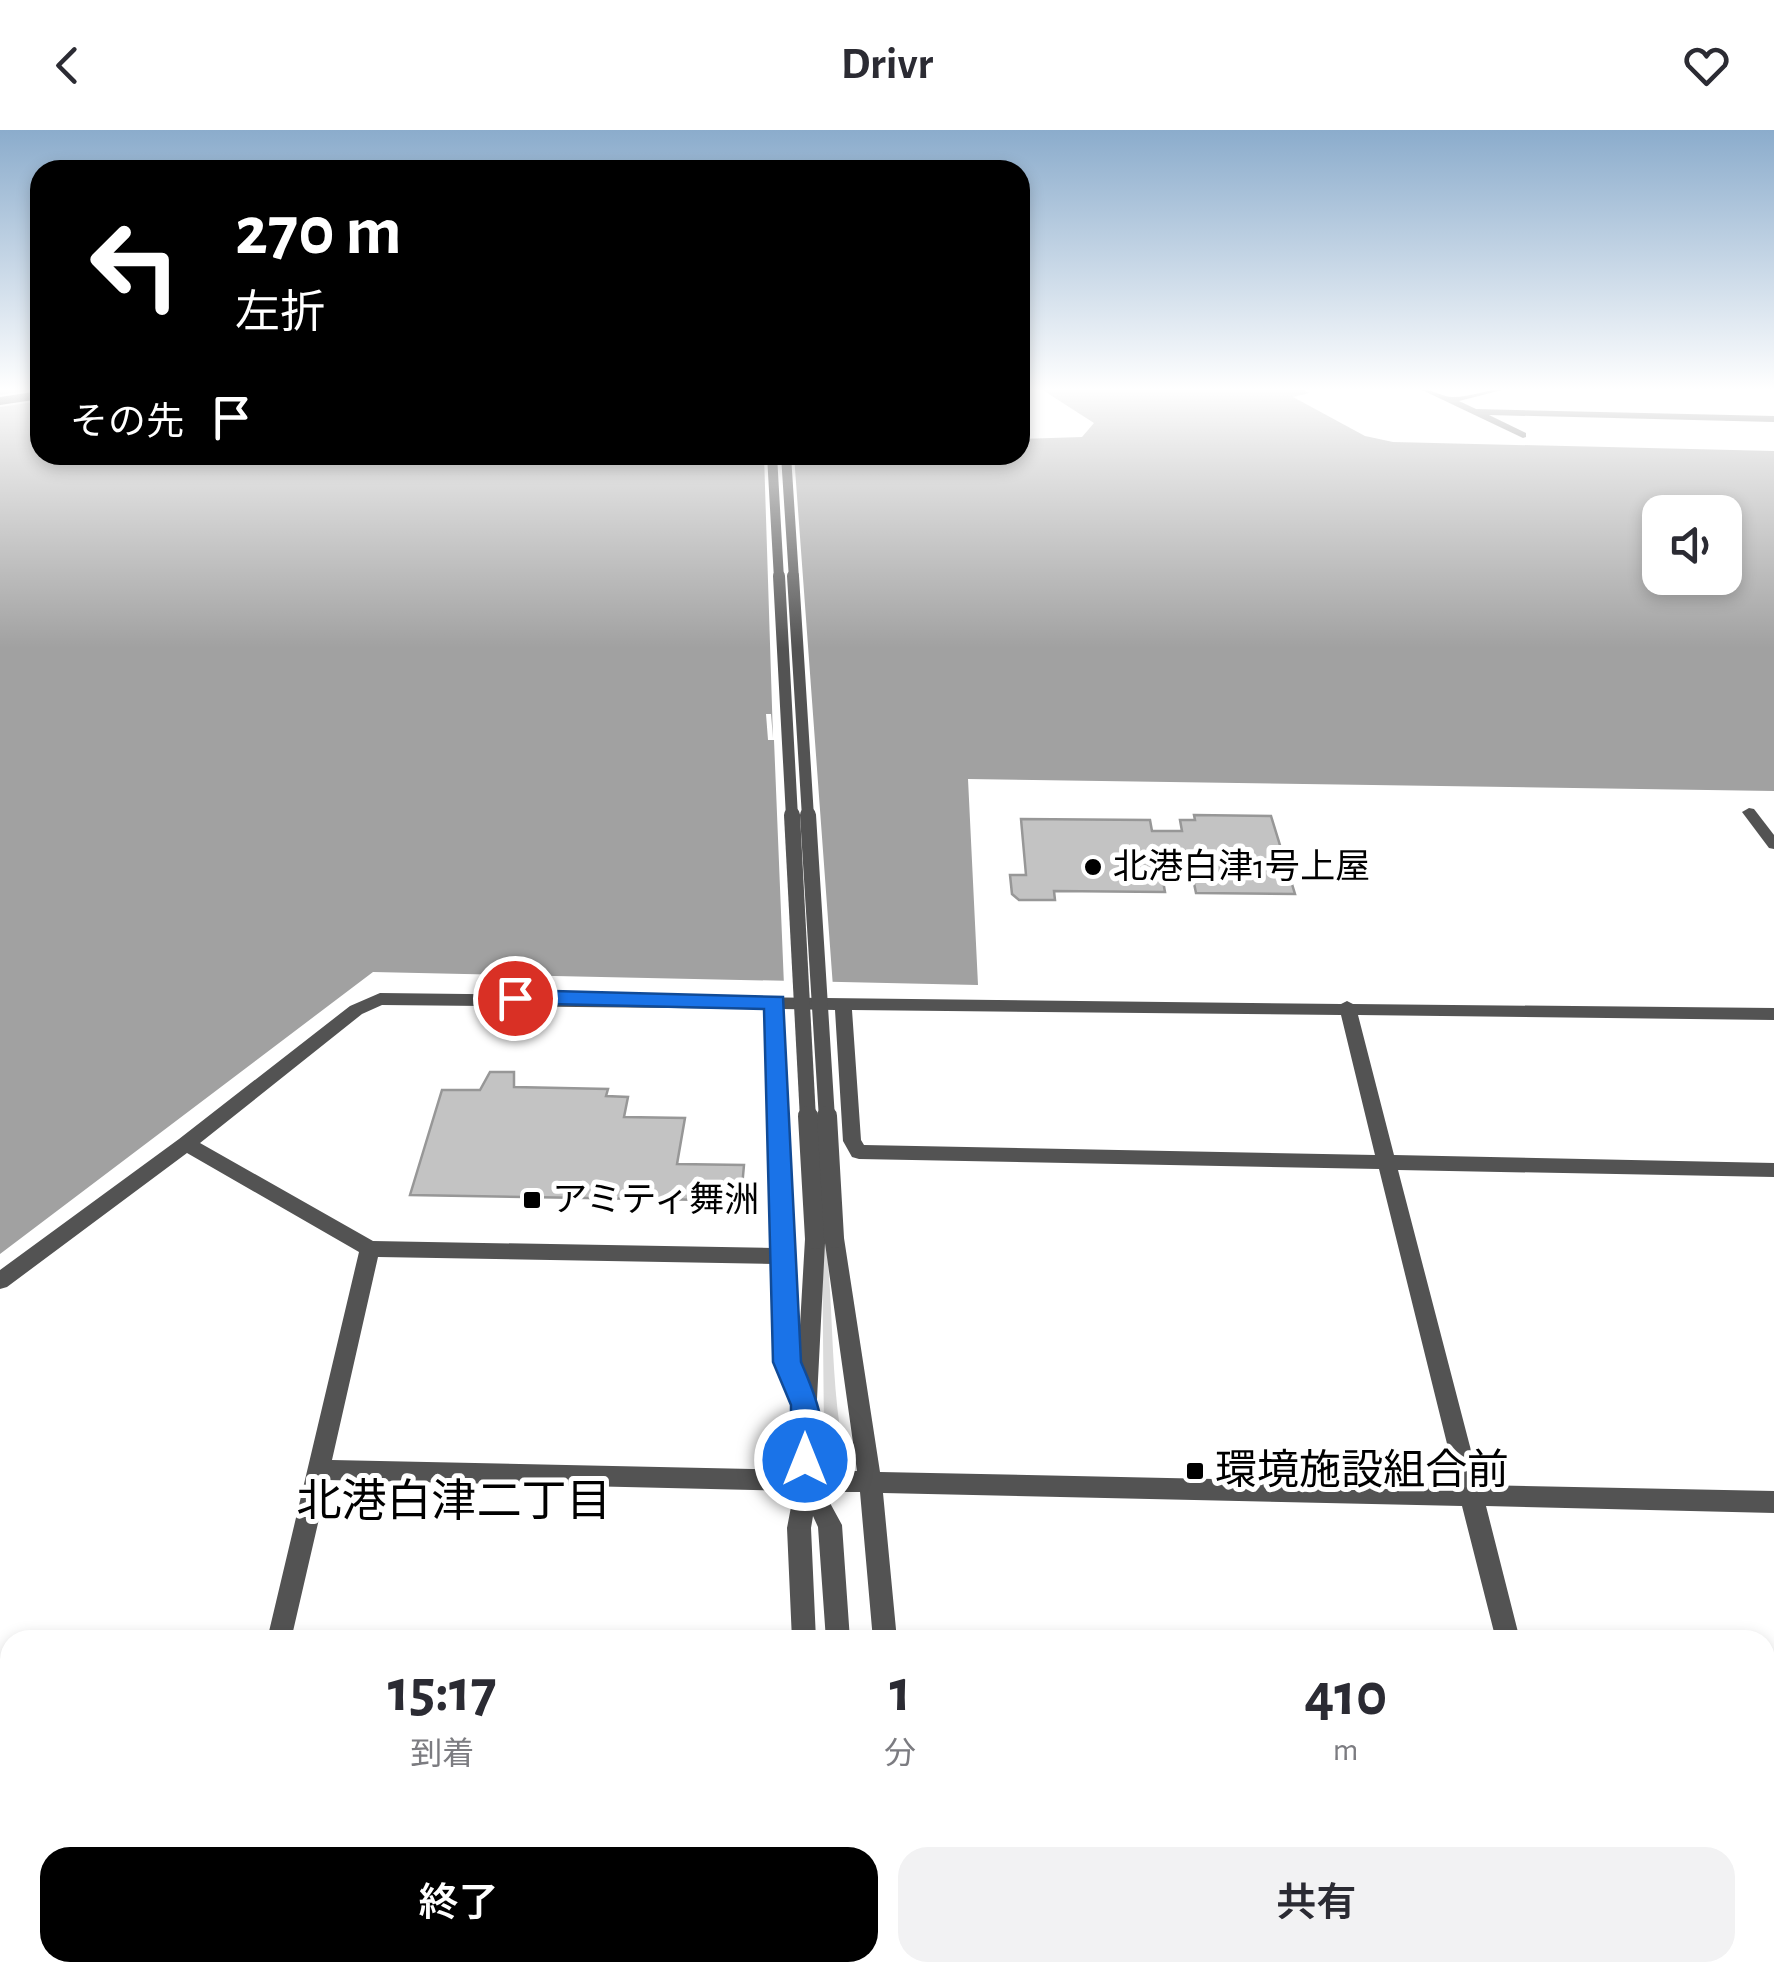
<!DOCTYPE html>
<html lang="ja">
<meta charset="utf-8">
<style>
:root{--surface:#fff;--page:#f2f2f3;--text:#2b2b33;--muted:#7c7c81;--accent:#000}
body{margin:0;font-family:"Alegreya Sans","Noto Sans JP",sans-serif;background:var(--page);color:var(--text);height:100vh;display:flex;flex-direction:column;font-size:38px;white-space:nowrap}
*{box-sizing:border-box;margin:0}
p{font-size:32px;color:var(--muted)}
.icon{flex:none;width:55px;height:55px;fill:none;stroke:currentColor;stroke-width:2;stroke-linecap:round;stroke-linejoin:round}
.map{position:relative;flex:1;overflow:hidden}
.drawer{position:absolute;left:0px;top:1500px;width:1775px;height:352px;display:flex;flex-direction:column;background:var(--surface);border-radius:30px 30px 0 0;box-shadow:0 5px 15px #0003}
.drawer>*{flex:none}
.top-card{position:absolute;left:30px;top:30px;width:1000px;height:305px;border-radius:30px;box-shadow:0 5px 15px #0003;background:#000;color:#fff;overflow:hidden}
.tools{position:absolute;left:1642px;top:365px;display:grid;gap:20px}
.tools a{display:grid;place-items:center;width:100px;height:100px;border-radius:20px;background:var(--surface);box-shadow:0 5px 15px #0003;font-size:50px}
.pin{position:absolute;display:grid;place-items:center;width:85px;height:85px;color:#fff;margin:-42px;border:5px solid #fff;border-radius:50%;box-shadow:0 2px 10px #0007}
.me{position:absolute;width:110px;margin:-55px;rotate:0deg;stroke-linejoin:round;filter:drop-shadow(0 0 8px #0008)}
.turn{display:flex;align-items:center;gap:35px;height:210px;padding:0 40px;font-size:45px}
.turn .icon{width:130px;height:130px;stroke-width:2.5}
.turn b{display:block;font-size:70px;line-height:85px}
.then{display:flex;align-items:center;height:95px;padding:0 40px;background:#0003;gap:20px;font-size:38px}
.eta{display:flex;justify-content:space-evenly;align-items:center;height:170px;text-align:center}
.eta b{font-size:60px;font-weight:600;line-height:70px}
.cta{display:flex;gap:20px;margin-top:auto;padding:20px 40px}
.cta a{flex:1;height:115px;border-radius:30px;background:var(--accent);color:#fff;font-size:40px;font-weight:600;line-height:115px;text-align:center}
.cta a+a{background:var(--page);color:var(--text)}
header{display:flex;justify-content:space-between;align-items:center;height:130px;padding:0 40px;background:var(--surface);font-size:45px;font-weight:600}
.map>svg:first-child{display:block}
.green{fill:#dadada}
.water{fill:#a1a1a1;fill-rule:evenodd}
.pier{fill:#fff}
.building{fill:#c3c3c3;stroke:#979797;stroke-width:2.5}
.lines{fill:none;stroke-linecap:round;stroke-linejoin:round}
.highway-casing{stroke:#dbdbdb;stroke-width:4}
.minor{fill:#535353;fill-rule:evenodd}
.highway{fill:#000;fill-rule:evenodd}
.minor-bridge-far3{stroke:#535353;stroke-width:10}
.minor-bridge-far2{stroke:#535353;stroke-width:12}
.minor-bridge-far1{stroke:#535353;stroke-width:16}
.minor-bridge{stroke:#535353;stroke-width:20}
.route{fill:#1a73e8;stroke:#114b97;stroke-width:2.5}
.poi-dot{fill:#000;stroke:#fff;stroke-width:4}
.labels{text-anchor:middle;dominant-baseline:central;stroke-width:10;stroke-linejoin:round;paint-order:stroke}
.poi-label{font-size:35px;fill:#000;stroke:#fff;text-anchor:start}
.near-poi-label{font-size:42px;fill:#000;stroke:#fff;text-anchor:start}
.near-neighbourhood-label{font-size:45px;fill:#000;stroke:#fff}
</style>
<header><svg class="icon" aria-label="back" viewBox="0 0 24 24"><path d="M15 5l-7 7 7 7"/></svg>Drivr<svg class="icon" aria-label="heart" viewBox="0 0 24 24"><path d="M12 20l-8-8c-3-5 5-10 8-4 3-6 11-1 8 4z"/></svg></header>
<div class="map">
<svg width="1774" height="1851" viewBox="0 0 1774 1851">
<rect width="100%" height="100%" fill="#fff"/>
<!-- green -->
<path class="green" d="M822,1112H826C833,1174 831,1236 840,1299L824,1301Z"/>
<!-- water -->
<path class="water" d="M0,259H40V325H1020V309L1082,307L1094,293L1041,259H1302L1309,263L1293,267L1365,306L1393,312L1774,321V661L968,649L978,855L373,842L0,1124ZM1660,382H1725V448H1660Z"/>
<!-- pier -->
<path class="pier" d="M764,325H794L833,857L784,856L774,610H768L766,584H771L773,608Z"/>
<!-- building -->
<g class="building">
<path d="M1194,685L1271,686L1295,764L1196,763L1189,729H1159L1165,762L1054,761L1055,770H1019L1012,764L1010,745H1026L1021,689L1150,690L1152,701H1182L1180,690H1195Z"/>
<path d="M490,942H514V957L608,959L606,966L628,967L624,987L685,988L677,1034L744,1035L742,1057H722L720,1068L709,1070L410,1065L442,960H480Z"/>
</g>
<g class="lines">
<defs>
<path id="highway" d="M40,261V269L0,275V267Z"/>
</defs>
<!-- highway casing -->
<use href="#highway" class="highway-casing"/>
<!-- minor -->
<g class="minor">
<path d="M1420,259C1432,259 1442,267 1453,267C1471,267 1488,259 1506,259L1459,271L1476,279L1774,286V292L1489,285L1526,303V307L1523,308Z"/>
<path d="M1749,678L1754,679L1774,705V719L1769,718L1742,682Z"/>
<path d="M380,863L1341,874L1347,871L1353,874L1774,878V890L1358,885L1394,1025L1774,1033V1047L1398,1040L1480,1355L1774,1361V1383L1486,1376L1520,1510H1496L1462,1376L883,1363L897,1510H873L860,1362H824L842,1395L850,1510H826L818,1397L813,1386L811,1398L816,1510H792L787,1398L794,1361L328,1350L291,1510H267L359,1122L187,1023L7,1157L0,1159V1140L179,1009L350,876ZM382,875L767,879L773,1118L373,1111L200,1013L362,884ZM784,879L835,880L843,1011L852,1027L859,1029L1379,1039L1457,1354L880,1342L844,1108L841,1102L834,1100L827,1102L824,1108L815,1101L808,1103L805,1109L798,1230ZM852,880L1341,885L1375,1025L864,1015L861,1010ZM825,1113L857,1341H818L815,1308ZM378,1127L774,1134L776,1232L795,1275V1340L332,1330Z"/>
<rect x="0" y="1644" width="10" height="26"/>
<path d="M1765,1686L1774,1687V1715L1765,1714Z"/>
<rect x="802" y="1842" width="30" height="9"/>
<path d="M837,1842H867L868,1851H838Z"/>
<path d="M891,1842H921L922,1851H892Z"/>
<path d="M1578,1842H1607L1610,1851H1580Z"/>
</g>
<!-- highway -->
<use href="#highway" class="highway"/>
<!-- minor-bridge-far3 -->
<g class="minor-bridge-far3">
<path d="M772,325L779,449"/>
<path d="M786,325L794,449"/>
</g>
<!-- minor-bridge-far2 -->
<g class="minor-bridge-far2">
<path d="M779,446L792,687"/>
<path d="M793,446L808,687"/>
</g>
<!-- minor-bridge-far1 -->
<g class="minor-bridge-far1">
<path d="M792,685L808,989"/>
<path d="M808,685L827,989"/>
</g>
<!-- minor-bridge -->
<g class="minor-bridge">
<path d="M808,986L815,1109"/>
<path d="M827,986L834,1108"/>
</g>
</g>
<!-- sky -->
<linearGradient id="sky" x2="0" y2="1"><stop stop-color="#8baccc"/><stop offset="0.5" stop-color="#fff"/><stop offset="1" stop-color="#fff" stop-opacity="0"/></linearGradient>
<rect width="1774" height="518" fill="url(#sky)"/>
<!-- route -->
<path class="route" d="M515,860L783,867L801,1232C815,1264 832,1304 816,1339L805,1343L795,1339L791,1330V1275L773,1232L764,879L507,873V862Z"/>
<!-- markers -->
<g class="poi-dot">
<circle cx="1093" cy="737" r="10"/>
<rect x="522" y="1060" width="20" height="20" rx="5"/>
<rect x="1185" y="1331" width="20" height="20" rx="5"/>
</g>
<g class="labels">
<!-- poi labels -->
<g class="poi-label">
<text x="1113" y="737">北港白津1号上屋</text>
<text x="552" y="1070">アミティ舞洲</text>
</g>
<!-- near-poi labels -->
<g class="near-poi-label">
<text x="1215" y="1341">環境施設組合前</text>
</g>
<!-- near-neighbourhood labels -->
<g class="near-neighbourhood-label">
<text x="454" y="1372">北港白津二丁目</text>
</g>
</g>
</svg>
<div class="tools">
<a><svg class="icon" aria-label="sound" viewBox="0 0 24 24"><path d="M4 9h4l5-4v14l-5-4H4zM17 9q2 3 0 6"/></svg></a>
</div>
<div class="pin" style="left:515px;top:868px;background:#d93025"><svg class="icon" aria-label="arrive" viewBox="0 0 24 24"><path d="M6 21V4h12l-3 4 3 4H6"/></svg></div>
<svg class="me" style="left:805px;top:1330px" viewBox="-20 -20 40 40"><circle r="17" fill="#1a73e8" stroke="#fff" stroke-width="3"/><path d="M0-11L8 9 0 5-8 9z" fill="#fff"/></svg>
<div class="top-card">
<div class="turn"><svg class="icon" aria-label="left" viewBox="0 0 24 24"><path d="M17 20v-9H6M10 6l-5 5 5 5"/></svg><div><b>270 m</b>左折</div></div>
<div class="then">その先<svg class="icon" aria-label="arrive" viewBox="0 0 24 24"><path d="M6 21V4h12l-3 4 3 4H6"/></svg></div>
</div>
<section class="drawer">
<div class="eta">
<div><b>15:17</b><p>到着</p></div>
<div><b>1</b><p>分</p></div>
<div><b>410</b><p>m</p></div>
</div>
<div class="cta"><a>終了</a><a>共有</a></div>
</section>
</div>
